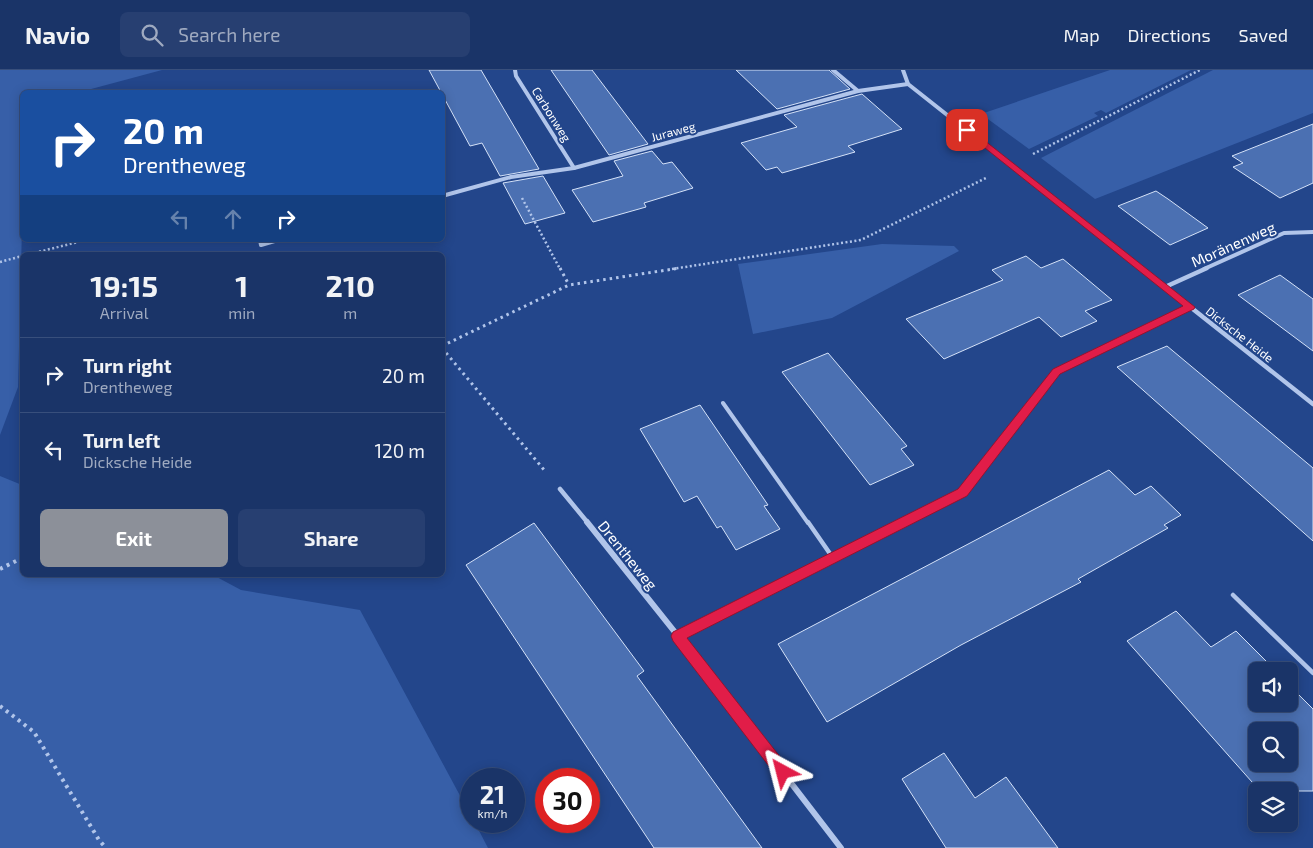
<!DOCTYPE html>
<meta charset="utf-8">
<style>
:root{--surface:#1a3468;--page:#273f71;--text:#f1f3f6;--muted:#9faac0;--line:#384f7c;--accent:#8c9099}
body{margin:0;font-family:"Exo 2",sans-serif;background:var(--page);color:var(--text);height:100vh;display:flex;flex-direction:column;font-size:19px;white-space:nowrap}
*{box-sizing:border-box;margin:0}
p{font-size:16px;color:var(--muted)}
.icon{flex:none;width:28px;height:28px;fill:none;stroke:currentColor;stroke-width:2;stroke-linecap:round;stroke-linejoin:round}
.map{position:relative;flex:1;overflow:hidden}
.sheet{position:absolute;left:20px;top:182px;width:425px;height:325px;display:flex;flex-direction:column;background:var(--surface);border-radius:8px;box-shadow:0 2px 12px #0003,0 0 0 1px var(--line)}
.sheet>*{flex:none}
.top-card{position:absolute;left:20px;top:20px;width:425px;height:152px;border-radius:8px;box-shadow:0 2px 12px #0003,0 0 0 1px var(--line);background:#1a4fa0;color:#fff;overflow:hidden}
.tools{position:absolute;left:1248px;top:592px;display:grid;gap:10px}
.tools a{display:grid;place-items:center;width:50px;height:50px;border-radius:8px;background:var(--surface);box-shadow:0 2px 12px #0003,0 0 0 1px var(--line);font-size:25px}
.speed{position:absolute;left:460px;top:698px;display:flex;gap:10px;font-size:25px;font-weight:700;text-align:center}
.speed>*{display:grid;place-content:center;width:65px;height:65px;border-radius:50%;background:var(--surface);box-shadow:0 2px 12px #0003,0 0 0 1px var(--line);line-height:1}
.speed small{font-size:12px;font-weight:400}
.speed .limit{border:8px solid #d22;background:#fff;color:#111}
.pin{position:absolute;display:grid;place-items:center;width:42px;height:42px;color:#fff;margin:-21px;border-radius:10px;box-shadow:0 2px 8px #0006}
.me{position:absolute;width:55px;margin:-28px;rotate:322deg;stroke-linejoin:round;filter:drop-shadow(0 0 4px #0008)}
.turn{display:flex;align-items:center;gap:18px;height:105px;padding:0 20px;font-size:22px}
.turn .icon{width:65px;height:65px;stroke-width:2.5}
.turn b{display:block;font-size:35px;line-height:42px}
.lanes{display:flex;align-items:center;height:48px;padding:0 20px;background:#0003;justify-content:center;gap:25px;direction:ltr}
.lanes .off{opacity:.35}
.eta{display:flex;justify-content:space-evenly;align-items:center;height:85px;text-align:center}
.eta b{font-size:30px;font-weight:700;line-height:35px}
.action{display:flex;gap:10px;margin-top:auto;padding:10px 20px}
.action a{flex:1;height:58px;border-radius:8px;background:var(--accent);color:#fff;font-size:20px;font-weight:700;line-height:58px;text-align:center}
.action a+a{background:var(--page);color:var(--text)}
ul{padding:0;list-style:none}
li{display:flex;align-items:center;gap:15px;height:75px;padding:0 20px;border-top:1px solid var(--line)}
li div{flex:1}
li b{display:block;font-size:19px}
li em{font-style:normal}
header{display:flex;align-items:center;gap:30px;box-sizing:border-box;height:70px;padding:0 25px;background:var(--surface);border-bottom:1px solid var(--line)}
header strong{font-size:24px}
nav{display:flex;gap:28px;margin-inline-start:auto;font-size:18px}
.search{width:350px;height:45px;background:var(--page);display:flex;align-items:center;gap:12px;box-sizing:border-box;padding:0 18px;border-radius:8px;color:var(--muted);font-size:19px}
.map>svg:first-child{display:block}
.green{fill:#375fa8}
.building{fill:#4b70b2;stroke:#d5e2f8;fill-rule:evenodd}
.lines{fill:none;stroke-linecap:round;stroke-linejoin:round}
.path-far2{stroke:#b1c5ea;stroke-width:2.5;stroke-dasharray:2 2.5;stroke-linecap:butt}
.path-far1{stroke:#b1c5ea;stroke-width:3;stroke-dasharray:2.5 4;stroke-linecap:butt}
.path{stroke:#b1c5ea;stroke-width:4;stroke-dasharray:3 4.5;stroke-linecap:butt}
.service-far1{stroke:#b1c5ea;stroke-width:4}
.service{stroke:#b1c5ea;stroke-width:4.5}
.minor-far2{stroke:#b1c5ea;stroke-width:4}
.minor-far1{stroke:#b1c5ea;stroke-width:4.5}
.minor{stroke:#b1c5ea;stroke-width:6}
.route{fill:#e11d48;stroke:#92132f}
.labels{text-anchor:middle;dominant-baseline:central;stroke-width:4;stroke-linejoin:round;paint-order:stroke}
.far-street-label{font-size:12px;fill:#fff;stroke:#23468b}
.street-label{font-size:15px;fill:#fff;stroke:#23468b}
</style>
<header>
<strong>Navio</strong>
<div class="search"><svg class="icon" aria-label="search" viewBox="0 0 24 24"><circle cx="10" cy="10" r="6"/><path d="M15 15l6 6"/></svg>Search here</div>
<nav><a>Map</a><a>Directions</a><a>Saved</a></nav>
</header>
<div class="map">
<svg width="1313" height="778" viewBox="0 0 1313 778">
<rect width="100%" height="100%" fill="#23468b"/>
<!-- green -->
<g class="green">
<path d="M0,0H162L80,22H22V157L18,317L0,365Z"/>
<path d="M1110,0H1191L1106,43L1101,40L1094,43L1098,46L1029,79L981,44Z"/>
<path d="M1213,0H1313V43L1095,129L1041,88Z"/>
<path d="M882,174L954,176L959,181L832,248L753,264L738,194Z"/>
<path d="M0,406L22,415V505H213L241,520L360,540L471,746V751H474L488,778H0Z"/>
</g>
<!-- building -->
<g class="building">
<path d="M429,0H481L539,99L500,106L482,73L470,76Z"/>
<path d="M551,0H592L648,74L609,85Z"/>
<path d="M736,0H829L850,19L777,39Z"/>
<path d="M862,24L902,59L848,76L855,82L782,103L777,97L766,100L741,73L797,57L784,45Z"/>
<path d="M1313,54V113L1280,128L1233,97L1243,93L1232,86Z"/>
<path d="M652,81L663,94L672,92L693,118L644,133L646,137L593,152L572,120L623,106L614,91Z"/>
<path d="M543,106L565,143L525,154L503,113Z"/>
<path d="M1156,121L1168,129L1208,158L1170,175L1118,136Z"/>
<path d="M1026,186L1041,198L1063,189L1112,230L1085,241L1097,251L1061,267L1039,247L944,289L906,249L1003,210L992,200Z"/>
<path d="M1280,205L1313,229V281L1238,225Z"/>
<path d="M1167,276L1313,398V471L1117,297Z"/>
<path d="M828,283L907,376L901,379L914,395L870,415L782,302Z"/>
<path d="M700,335L768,435L764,436L780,459L736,480L721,456L717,458L697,426L684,432L640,359Z"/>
<path d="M1109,400L1135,425L1151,416L1181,445L1164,455L1168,458L1078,509L1081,512L961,575L827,652L778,574Z"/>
<path d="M534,453L644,601L637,606L762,778H654L466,495Z"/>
<path d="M1176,541L1211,577L1236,561L1276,601H1256V634H1289V615L1313,639V721H1260L1127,571ZM1256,661H1289V694H1256Z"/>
<path d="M944,683L975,728L1006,707L1058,778H946L902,709Z"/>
</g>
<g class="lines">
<!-- path-far2 -->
<g class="path-far2">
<path d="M1033,84L1200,0"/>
<path d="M522,128L560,199"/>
<path d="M26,185L86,170"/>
<path d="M0,192L22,186"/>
<path d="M672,199L861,170L988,107"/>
</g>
<!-- path-far1 -->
<g class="path-far1">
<path d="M560,198L569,215"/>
<path d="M442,276L569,215L680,198"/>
<path d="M442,278L545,401"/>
</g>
<!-- path -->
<g class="path">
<path d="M0,499L22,488"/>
<path d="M0,636L34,662L99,770L106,778"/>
</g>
<!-- service-far1 -->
<path class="service-far1" d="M723,333L808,453"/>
<!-- service -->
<g class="service">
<path d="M808,452L833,488"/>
<path d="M1233,525L1313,603"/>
</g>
<!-- minor-far2 -->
<g class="minor-far2">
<path d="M515,0L516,6L574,98"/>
<path d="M833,0L858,21"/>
<path d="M903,0L908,14L1142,199"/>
<path d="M442,126L511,107L574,98L858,21L908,14"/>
<path d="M260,170L261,175L278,170"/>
<path d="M1204,199L1284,163L1313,162"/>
</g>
<!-- minor-far1 -->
<g class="minor-far1">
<path d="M1141,198L1313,334"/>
<path d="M1165,217L1207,198"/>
<path d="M560,419L588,453"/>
<path d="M902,453L962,423L1057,302L1190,237"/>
</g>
<!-- minor -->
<g class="minor">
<path d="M587,452L678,566"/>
<path d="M841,778L678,566L904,452"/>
</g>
</g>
<!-- route -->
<path class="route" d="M965,59H970L1195,237L1194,239L1060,304L967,426L687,568L788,697L790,702L788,708L783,710L778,708L673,571L671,566L673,562L958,419L1053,299L1183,236L965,62Z"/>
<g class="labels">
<!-- far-street labels -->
<g class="far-street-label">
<text transform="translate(552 44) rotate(58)">Carbonweg</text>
<text transform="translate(673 61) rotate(-15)">Juraweg</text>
<text transform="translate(1240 264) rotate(38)">Dicksche Heide</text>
</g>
<!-- street labels -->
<g class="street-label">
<text transform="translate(1233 174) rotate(-24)">Moränenweg</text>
<text transform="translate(628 485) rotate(51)">Drentheweg</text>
</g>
</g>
</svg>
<div class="tools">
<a><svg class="icon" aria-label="sound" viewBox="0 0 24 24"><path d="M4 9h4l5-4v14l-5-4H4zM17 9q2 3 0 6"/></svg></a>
<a><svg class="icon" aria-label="search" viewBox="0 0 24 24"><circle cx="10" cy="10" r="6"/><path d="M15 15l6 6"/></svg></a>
<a><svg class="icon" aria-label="layers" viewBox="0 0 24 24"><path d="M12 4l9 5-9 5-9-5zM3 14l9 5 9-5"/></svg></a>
</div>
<div class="speed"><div>21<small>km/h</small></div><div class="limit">30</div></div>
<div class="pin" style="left:967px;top:60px;background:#d93025"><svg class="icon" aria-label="arrive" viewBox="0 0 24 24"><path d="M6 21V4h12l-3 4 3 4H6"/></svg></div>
<svg class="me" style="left:783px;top:702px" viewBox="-20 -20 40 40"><path d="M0-17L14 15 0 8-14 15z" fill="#e11d48" stroke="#fff" stroke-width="4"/></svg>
<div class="top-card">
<div class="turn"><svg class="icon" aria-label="right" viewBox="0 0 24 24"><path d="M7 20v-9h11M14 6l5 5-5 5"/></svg><div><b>20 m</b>Drentheweg</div></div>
<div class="lanes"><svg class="icon off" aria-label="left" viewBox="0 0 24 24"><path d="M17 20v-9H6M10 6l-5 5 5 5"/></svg><svg class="icon off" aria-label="ahead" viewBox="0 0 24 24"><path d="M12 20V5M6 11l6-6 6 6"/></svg><svg class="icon" aria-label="right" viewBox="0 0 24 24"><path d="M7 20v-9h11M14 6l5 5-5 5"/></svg></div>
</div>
<section class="sheet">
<div class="eta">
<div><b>19:15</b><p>Arrival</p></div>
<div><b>1</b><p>min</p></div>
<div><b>210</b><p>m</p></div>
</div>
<ul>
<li><svg class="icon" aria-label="right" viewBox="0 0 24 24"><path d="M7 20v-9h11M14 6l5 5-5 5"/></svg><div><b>Turn right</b><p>Drentheweg</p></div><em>20 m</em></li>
<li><svg class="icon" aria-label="left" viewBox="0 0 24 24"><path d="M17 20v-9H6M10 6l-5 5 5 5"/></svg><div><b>Turn left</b><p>Dicksche Heide</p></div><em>120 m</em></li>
</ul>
<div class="action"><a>Exit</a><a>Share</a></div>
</section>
</div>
